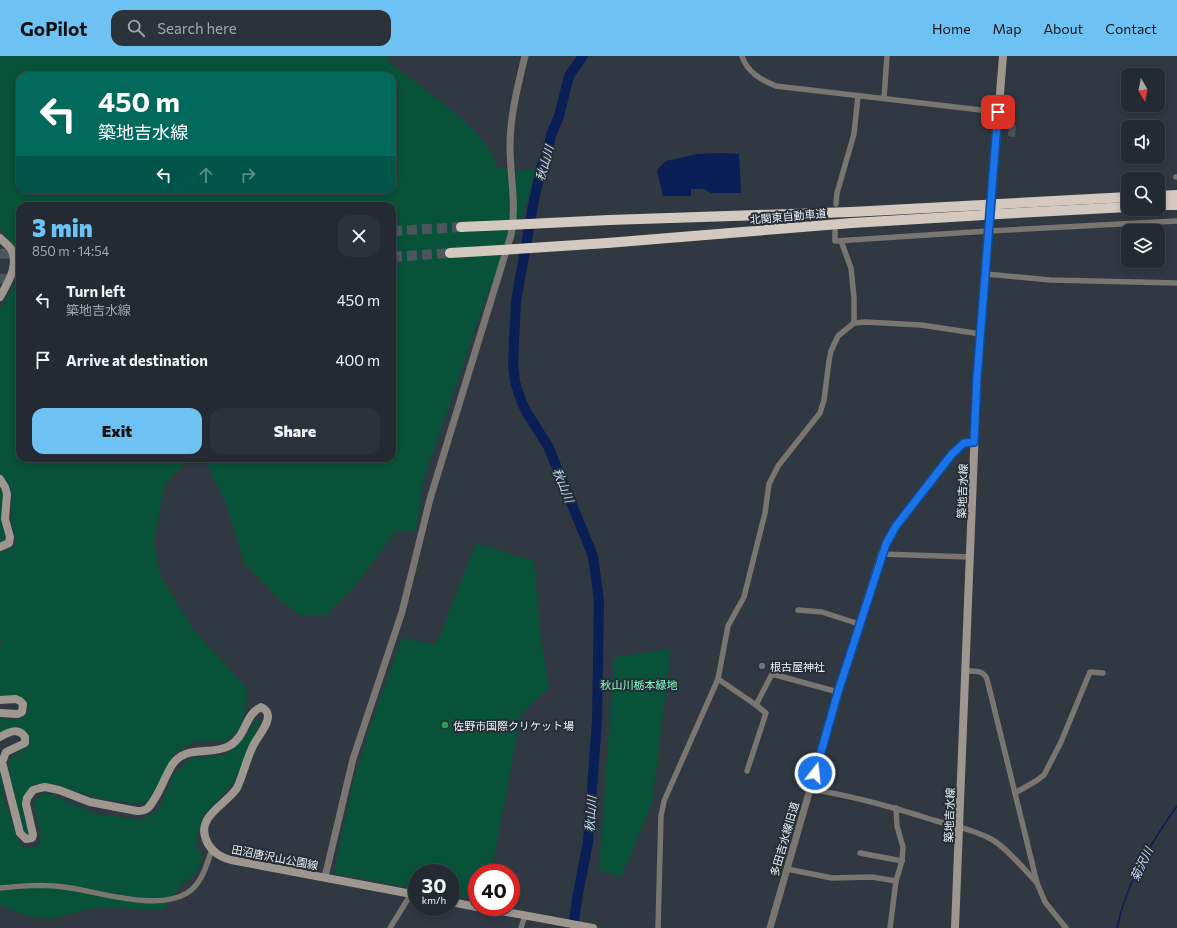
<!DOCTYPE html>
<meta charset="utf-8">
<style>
:root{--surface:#242a31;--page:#2c3239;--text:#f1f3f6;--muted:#a3a7ab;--line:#41464d;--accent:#6dc2f3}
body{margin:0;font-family:Commissioner,"Noto Sans JP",sans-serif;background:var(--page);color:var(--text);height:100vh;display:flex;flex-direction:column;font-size:15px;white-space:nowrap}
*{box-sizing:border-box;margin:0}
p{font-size:13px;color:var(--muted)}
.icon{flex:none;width:22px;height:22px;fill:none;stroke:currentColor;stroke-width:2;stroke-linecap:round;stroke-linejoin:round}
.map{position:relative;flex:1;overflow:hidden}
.details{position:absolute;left:16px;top:146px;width:380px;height:260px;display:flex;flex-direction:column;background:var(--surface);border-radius:12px;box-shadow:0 2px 6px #0003,0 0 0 1px var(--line)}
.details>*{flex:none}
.hud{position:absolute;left:16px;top:16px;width:380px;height:122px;border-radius:12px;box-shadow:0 2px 6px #0003,0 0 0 1px var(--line);background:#00695c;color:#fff;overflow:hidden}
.needle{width:26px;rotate:170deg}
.fabs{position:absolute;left:1121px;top:12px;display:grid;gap:8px}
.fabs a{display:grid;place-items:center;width:44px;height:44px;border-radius:8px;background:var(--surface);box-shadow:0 2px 6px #0003,0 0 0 1px var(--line);font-size:20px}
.speed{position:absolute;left:408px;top:808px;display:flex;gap:8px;font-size:20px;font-weight:700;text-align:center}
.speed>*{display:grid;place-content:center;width:52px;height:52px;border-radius:50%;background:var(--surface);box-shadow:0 2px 6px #0003,0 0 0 1px var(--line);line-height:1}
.speed small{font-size:10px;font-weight:400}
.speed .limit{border:6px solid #d22;background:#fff;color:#111}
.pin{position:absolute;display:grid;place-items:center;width:34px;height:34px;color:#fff;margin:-17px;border-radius:8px;box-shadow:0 2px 6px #0006}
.me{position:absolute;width:44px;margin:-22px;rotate:16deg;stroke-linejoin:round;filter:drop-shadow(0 0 3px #0008)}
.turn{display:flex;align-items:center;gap:14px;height:84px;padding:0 16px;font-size:18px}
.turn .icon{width:52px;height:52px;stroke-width:2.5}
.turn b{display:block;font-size:28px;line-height:34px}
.lanes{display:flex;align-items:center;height:38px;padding:0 16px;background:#0003;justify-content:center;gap:20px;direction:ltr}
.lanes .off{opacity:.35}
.round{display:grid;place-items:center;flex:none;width:42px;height:42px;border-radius:12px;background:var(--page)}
.overview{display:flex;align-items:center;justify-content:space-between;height:68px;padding:0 16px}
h1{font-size:24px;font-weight:800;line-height:30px;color:var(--accent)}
.button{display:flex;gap:8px;margin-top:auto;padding:8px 16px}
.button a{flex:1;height:46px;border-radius:12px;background:var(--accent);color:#111;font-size:16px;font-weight:800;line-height:46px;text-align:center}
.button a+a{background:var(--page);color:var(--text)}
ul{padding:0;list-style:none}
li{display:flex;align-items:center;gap:12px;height:60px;padding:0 16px}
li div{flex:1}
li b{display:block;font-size:15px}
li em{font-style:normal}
header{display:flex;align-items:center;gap:24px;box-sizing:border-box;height:56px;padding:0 20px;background:var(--accent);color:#111}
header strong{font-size:19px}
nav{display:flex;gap:22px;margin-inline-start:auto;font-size:14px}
.search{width:280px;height:36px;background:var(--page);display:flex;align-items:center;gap:10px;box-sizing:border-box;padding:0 14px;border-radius:12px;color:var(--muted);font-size:15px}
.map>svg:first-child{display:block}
.green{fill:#085239;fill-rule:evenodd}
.water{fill:#091f55}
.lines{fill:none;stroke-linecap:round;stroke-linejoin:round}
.stream{stroke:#091f55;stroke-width:1.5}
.river{stroke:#091f55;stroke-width:10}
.building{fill:#4c555f}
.motorway-tunnel{stroke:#4c545c;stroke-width:10;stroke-dasharray:10 5;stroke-linecap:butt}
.minor{stroke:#797570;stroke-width:5.5}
.tertiary{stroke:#797570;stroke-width:7}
.secondary{stroke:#9e9790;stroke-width:8}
.motorway{stroke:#d3c9be;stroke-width:10}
.motorway-bridge{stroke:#d3c9be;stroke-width:10}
.route-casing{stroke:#114b97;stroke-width:10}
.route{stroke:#1a73e8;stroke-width:7}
.worship-dot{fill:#6b7280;stroke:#262e36;stroke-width:1.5}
.leisure-dot{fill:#2e9e5b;stroke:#262e36;stroke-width:1.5}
.labels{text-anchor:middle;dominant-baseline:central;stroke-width:4;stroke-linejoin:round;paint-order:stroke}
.street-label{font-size:11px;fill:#ebf1f6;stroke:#262e36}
.poi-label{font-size:11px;fill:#ebf1f6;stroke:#262e36;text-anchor:start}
.park-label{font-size:11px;fill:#86ffca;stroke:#262e36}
.water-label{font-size:12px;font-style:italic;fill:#c7dafd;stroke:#262e36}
</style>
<header>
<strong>GoPilot</strong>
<div class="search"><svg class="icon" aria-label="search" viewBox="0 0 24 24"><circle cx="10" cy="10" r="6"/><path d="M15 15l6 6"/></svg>Search here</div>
<nav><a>Home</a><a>Map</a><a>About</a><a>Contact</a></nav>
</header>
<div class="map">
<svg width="1177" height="872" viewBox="0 0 1177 872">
<rect width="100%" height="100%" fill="#303841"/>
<!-- green -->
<g class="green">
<path d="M0,0H387V4L392,9C422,32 464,59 486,89C491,95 494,104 497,111C511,115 523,116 536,112L520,168L513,187L488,236L423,426L416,476L397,474L353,532L325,560L300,559L279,543L245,508L225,445L204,402H392V150H20V206L14,190L0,173ZM20,20H392V134H20Z"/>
<path d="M20,212V402H189L164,430L154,486L160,520L193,573L247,633L246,653L239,674L225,686H195L175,697L148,746L138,748L98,742L50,727L34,728L24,738L25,753L29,772L28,776L26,777L22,772L9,717V703L28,690V680L19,670L0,676V663L4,662L18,664L27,658V648C19,641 11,639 0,641V590L2,587L0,583V496L13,492L16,486L11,464L12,436L8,428L0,420V254L15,226Z"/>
<path d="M0,431L3,438L2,460L6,481V484L0,488Z"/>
<path d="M476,487L534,505L541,583L549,632L521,658L491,817H477V844L451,839V817H417V833L336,818L334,815L353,727L367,680L402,581L436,589Z"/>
<path d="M671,593L652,746L621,821L599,814L614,601Z"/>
<path d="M261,663L236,723L224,738L202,761L196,788L203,804L196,817L179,831L164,854L98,851L49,863L25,859L0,849V715L5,748L20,788L29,792L39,789L40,774L33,746L46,736L93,757L141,764L158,754L175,716L193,701L224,700L244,683L255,665Z"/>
</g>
<!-- water -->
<path class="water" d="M721,97L739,98L741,137H711L704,133H691V140H663L657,114L666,105L698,98Z"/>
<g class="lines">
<!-- stream -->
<path class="stream" d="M1117,872C1126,827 1151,787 1177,750"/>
<!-- river -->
<path class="river" d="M573,872L577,843L588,786L597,665L599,545L593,500L548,390L527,357L522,347L515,326L513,307L516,245L534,144L542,109L549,91L551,79L559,60L569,20L583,0"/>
</g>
<!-- building -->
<path class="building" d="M1009,69H1016L1015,81L1008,80Z"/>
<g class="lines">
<!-- motorway-tunnel -->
<g class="motorway-tunnel">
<path d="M392,175L461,171"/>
<path d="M0,198L20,197"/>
<path d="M392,201L450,197"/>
<path d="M0,223L20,222"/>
</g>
<!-- minor -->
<g class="minor">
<path d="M742,0C747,16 761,24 776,30L998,56"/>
<path d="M884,42L887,0"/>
<path d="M1176,121H1177"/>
<path d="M836,148L837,137L854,78L858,40"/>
<path d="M835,175V185L989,175L1177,165"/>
<path d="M841,185L851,212L854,242V267"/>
<path d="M986,218L1050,224L1177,227"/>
<path d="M881,498L970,501"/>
<path d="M798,554L822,556L859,568"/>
<path d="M966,615C975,615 983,614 987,623L1037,827L1045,846L1066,872"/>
<path d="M718,623L756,649L766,657L747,715"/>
<path d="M756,649L772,618L838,636"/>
<path d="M810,733C852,740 893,751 933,764C953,770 973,773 991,783C1006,791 1025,814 1037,827"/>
<path d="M1015,737L1036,725L1044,719L1061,686L1090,616L1103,617"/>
<path d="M860,797L902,805"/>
<path d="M787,813L832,822L872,821L896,825"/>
<path d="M0,832C21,830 43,828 64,831C97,835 157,856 187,837C202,828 207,808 212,793"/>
<path d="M390,872L411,838"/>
<path d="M521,872L525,859"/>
<path d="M658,872L661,760L664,745L718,623L728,570L744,541L765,457L769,428L778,410L820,357L824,344L829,305L831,295L838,280L854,267L865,266L921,269L981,278"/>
<path d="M890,872L896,825L902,805L903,791L897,770L896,752"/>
</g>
<!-- tertiary -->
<g class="tertiary">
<path d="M325,821L353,703L402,556L430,443L511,179C517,149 510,121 510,90C510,60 518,29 525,0"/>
<path d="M770,872L838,636L881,498L896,470L952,398L964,387L974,386"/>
</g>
<!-- secondary -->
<g class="secondary">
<path d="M0,182C3,185 8,189 11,193C20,209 7,228 0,241"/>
<path d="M0,423L5,431L7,438L5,463L10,481L9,487L0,491"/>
<path d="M0,644L16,643L20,645L23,648L22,656L18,658L0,657"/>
<path d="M0,681C9,676 18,671 25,681V687L6,696L2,706L20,777L26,783L32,782L33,779L26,748L27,742L33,734L40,732L45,731L59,734L90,746L137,755C141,755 145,755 148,752C159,740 164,722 172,709C186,688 210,700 229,690C247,680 244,659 261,651C265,653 268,655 268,660C268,669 259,679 254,688C247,701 244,717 237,732C225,750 193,761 208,788C214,797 220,801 231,804L417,839"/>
<path d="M451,846L477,851"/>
<path d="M480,851L593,872"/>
<path d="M955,872L977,321L1003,0"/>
</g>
<!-- motorway -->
<g class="motorway">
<path d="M1158,140L1177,139"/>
<path d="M999,148L1128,141"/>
<path d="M1158,149H1177"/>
<path d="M999,158L1128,151"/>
<path d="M609,164L851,156L983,149"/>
<path d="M461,171L507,169"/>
<path d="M607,187L852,167L984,159"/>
<path d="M450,197L501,194"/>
</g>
<!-- motorway-bridge -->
<g class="motorway-bridge">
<path d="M983,149L999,148"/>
<path d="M984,159L999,158"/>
<path d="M507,169L609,164"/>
<path d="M501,194L607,187"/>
</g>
</g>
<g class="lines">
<defs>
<path id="route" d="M815,717L838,636L886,488L896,470L952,398L964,387L974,386L977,321L998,56"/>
</defs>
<!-- route casing -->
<use href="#route" class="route-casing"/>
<!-- route -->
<use href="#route" class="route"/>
</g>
<!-- markers -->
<circle class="worship-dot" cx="762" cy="610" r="4"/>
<circle class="leisure-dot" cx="445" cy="669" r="4"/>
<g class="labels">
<!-- street labels -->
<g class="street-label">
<text transform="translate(788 160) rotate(-5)">北関東自動車道</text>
<text transform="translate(962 435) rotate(-88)">築地吉水線</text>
<text transform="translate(949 759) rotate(-88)">築地吉水線</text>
<text transform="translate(784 783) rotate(-74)">多田吉水線旧道</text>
<text transform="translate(275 801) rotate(11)">田沼唐沢山公園線</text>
</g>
<!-- poi labels -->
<g class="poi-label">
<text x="770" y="610">根古屋神社</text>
<text x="453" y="669">佐野市国際クリケット場</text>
</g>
<!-- park labels -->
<g class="park-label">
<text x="639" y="628">秋山川栃本緑地</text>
</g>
<!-- water labels -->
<g class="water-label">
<text transform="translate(544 107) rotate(-74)">秋山川</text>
<text transform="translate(564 429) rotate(68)">秋山川</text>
<text transform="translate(590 758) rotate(-86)">秋山川</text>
<text transform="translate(1141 808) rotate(-64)">菊沢川</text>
</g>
</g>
</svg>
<div class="fabs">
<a><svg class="needle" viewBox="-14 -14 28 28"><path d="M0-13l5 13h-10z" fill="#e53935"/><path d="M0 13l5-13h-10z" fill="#a3a7ab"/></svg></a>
<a><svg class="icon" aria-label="sound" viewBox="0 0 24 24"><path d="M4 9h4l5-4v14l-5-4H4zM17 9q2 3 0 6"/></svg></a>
<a><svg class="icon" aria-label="search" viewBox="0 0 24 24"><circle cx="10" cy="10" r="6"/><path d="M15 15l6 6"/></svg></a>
<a><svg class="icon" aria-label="layers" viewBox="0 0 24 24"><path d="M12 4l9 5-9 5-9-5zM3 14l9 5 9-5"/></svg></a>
</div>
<div class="speed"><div>30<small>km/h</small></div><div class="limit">40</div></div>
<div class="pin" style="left:998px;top:56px;background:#d93025"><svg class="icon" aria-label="arrive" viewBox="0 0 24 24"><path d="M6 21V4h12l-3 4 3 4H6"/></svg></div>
<svg class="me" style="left:815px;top:717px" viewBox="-20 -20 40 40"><circle r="17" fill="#1a73e8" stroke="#fff" stroke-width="3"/><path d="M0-11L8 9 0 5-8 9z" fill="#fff"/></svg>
<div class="hud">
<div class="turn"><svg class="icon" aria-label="left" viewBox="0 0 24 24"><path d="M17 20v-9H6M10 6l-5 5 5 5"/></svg><div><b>450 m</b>築地吉水線</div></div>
<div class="lanes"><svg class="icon" aria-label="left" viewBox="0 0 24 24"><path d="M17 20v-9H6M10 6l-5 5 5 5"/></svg><svg class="icon off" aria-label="ahead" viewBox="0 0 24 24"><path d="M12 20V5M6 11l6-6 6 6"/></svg><svg class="icon off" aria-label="right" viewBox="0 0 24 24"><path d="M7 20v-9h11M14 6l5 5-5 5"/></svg></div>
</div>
<section class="details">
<div class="overview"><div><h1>3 min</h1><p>850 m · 14:54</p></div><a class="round"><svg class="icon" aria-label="close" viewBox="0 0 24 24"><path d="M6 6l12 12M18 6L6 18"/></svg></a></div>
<ul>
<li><svg class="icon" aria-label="left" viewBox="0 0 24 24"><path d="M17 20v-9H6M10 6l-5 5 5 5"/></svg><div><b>Turn left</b><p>築地吉水線</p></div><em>450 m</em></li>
<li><svg class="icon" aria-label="arrive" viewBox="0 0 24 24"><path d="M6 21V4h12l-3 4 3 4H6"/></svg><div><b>Arrive at destination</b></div><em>400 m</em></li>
</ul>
<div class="button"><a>Exit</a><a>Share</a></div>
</section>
</div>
